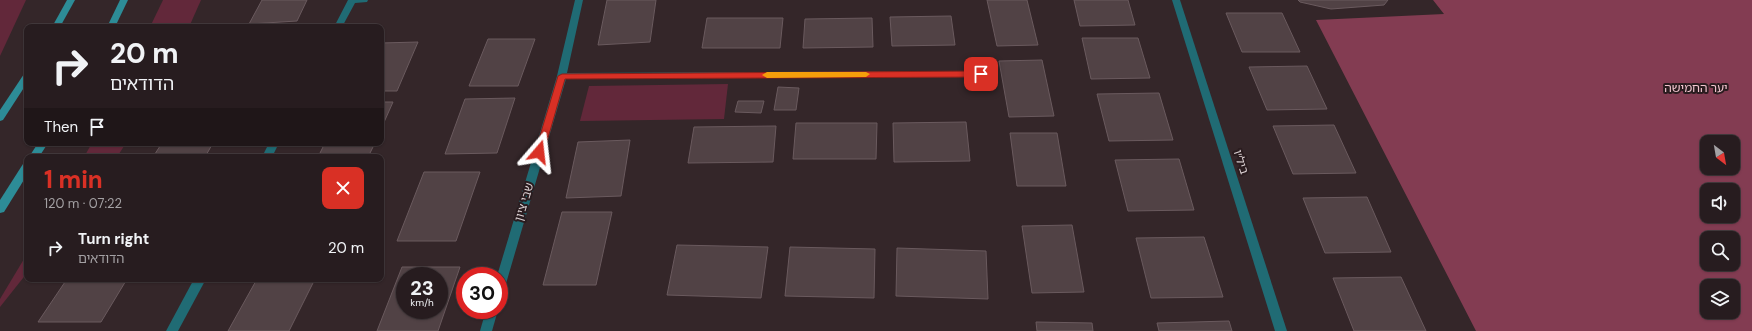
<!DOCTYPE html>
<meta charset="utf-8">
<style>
:root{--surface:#271c1f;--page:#2f2528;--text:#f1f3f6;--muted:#a4a1a4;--line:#433a3d;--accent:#d93025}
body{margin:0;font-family:"DM Sans","Noto Sans Hebrew",sans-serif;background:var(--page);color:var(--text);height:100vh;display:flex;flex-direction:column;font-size:15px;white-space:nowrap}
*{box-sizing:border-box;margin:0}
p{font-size:13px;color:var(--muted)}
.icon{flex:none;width:22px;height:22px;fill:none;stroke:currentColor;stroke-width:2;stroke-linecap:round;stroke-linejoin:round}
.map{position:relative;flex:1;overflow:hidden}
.side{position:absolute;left:24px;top:154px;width:360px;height:128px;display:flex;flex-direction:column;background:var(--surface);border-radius:8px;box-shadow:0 1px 3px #0004,0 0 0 1px var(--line)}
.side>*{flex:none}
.guide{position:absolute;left:24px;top:24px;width:360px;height:122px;border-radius:8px;box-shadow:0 1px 3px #0004,0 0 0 1px var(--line);background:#271c1f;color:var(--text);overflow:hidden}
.needle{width:26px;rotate:149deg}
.fabs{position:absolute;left:1700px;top:135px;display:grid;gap:8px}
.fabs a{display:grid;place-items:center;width:40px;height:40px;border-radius:8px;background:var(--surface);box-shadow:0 1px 3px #0004,0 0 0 1px var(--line);font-size:20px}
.speed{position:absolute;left:396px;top:267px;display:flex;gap:8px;font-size:20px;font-weight:700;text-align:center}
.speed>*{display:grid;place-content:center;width:52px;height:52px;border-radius:50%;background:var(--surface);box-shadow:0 1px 3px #0004,0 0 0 1px var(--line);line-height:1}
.speed small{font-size:10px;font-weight:400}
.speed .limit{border:6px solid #d22;background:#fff;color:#111}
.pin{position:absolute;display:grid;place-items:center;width:34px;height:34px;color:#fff;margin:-17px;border-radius:8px;box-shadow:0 2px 6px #0006}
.me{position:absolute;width:44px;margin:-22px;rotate:17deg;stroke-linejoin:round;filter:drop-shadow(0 0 3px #0008)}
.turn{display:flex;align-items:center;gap:14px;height:84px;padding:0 20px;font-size:18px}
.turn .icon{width:52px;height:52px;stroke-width:2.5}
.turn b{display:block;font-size:28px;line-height:34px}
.then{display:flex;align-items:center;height:38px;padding:0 20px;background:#0003;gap:8px;font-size:15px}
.round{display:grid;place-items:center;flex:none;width:42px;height:42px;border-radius:8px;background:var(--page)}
.summary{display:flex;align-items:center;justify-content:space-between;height:68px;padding:0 20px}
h1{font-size:24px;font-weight:800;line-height:30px;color:var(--accent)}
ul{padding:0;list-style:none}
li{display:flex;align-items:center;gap:12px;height:52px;padding:0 20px}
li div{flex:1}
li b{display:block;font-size:15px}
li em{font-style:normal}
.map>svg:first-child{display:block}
.green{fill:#62283a}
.forest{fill:#833c52;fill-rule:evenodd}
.building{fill:#514245;stroke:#6a5a5e;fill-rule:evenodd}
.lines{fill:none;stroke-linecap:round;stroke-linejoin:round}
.minor{fill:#206b74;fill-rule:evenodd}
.secondary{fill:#2d8c97;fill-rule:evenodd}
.route{fill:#d93025;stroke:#8d1f18}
.slow{fill:#f59e0b}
.labels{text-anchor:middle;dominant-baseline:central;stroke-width:4;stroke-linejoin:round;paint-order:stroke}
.park-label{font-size:12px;fill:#f2c5cf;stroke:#2a1c1f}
.street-label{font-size:12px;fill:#dbd1d3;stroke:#2a1c1f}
</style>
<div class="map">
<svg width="1752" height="331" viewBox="0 0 1752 331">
<rect width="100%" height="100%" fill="#342629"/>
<!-- green -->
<g class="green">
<path d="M0,0H26L0,56Z"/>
<path d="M163,0H201L189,27H150Z"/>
<path d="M728,84L724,119L580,121L589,86Z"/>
<path d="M92,143H126L117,157H84Z"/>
<path d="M27,254V273L0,307V299Z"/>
</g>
<!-- forest -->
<path class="forest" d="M1433,0H1752V331H1476L1316,20L1444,14ZM1707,142H1733V168H1707ZM1707,190H1733V216H1707ZM1707,238H1733V264H1707ZM1707,286H1733V312H1707Z"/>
<!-- building -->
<g class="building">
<path d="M262,0H307L297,21L249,24Z"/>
<path d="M607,0H656L650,42L598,45Z"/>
<path d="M987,0H1027L1038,45L997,46Z"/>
<path d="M1074,0H1128L1135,25L1080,26Z"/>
<path d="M1298,0H1388L1384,5L1331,9L1300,2Z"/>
<path d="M1226,13H1282L1300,52H1242Z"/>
<path d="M951,16L955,45L892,46L890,17Z"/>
<path d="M707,18H783L780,48H702Z"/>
<path d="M872,18L873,47L803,48L805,19Z"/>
<path d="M1082,38H1138L1150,78L1091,79Z"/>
<path d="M488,39H535L518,86H469Z"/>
<path d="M418,42L397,91H381V43Z"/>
<path d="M1042,60L1054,116L1009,117L999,61Z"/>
<path d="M1307,66L1327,109L1267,110L1249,67Z"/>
<path d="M778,87L799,88L796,110H774Z"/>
<path d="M1159,93L1173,140L1109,141L1097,94Z"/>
<path d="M515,98L497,153L445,154L465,99Z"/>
<path d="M738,101H764L761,113L735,112Z"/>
<path d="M381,102H393L381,129Z"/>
<path d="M966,122L970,161L894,162L893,123Z"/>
<path d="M796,123H877L876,159H793Z"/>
<path d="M1334,125L1356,173L1293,174L1273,126Z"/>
<path d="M776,126L773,162L688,163L694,127Z"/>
<path d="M1010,133H1057L1066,186H1017Z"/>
<path d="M630,140L621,196L566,198L578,142Z"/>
<path d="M162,143H213L205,157H153Z"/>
<path d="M325,143H375L368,157H318Z"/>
<path d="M1179,159L1194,210L1128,211L1115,160Z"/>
<path d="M424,172H480L456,241H397Z"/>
<path d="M1367,197L1391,252L1325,253L1303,198Z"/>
<path d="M562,212H612L596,285H543Z"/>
<path d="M1072,225L1084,292L1032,293L1022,226Z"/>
<path d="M1204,237L1223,297L1151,298L1136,238Z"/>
<path d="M677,245L768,247L761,298L667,295Z"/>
<path d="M790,247L875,249L874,298L785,296Z"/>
<path d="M897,248L986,251L988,299L896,296Z"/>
<path d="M402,267H460L438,331H377ZM405,276H439V310H405Z"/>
<path d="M1401,277L1426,331H1354L1333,278Z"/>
<path d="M67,279H127L101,322H38Z"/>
<path d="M257,279H315L289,331H228Z"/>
<path d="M1229,321L1232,331H1159L1157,323Z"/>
<path d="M1036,322L1092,323L1093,331H1037Z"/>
</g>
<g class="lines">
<!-- minor -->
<g class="minor">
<path d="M348,0H368L367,2L355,3L342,27H334Z"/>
<path d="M575,0H583L567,73L981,71L986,74L981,77L566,79L505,287L503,290L499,292V276H497L557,76Z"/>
<path d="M1172,0H1180L1287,331H1275Z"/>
<path d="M269,143H279L272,157H262Z"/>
<path d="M194,279H206L178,331H166Z"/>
<path d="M486,310H498L492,331H480Z"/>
</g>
<!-- secondary -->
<g class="secondary">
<path d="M67,0H75L60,27H52Z"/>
<path d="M120,0H128L115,27H107Z"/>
<path d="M27,73V83L3,120L0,121V110L24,74Z"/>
<path d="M38,143H48L39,157H29Z"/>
<path d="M27,163V175L4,212L0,213V200L23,164Z"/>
</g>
</g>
<!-- route -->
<path class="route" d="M981,71L985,74L981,77L565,79L544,152L539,155L535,152L558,76L562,74Z"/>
<!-- slow -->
<path class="slow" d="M767,72H866L870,74L866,77L767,78L762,75Z"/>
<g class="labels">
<!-- park labels -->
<g class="park-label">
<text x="1696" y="88">יער החמישה</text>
</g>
<!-- street labels -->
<g class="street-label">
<text transform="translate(1241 162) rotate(72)">ביל״ו</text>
<text transform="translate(524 202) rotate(-73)">שבי ציון</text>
</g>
</g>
</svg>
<div class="fabs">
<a><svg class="needle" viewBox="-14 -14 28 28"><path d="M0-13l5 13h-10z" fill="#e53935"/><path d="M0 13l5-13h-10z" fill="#a4a1a4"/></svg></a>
<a><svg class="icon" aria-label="sound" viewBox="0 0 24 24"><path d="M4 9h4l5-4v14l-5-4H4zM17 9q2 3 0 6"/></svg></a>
<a><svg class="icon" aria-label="search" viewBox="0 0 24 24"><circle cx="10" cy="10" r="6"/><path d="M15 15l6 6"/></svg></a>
<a><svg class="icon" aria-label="layers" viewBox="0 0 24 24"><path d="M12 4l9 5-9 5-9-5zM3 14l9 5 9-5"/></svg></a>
</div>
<div class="speed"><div>23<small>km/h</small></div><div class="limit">30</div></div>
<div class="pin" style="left:981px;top:74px;background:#d93025"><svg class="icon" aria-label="arrive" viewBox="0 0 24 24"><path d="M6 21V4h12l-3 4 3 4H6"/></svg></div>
<svg class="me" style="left:539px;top:152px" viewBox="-20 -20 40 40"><path d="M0-17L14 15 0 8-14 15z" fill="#d93025" stroke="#fff" stroke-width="4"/></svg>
<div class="guide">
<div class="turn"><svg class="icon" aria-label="right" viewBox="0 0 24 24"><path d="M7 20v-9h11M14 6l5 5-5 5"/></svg><div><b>20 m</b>הדודאים</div></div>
<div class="then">Then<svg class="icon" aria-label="arrive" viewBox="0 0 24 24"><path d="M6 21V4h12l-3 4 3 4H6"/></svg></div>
</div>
<section class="side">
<div class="summary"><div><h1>1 min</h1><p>120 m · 07:22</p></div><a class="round" style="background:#d93025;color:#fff"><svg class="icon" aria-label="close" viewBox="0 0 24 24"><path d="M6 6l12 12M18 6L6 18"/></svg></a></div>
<ul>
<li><svg class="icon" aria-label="right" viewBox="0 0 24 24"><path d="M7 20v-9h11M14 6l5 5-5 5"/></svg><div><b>Turn right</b><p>הדודאים</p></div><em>20 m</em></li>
</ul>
</section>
</div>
